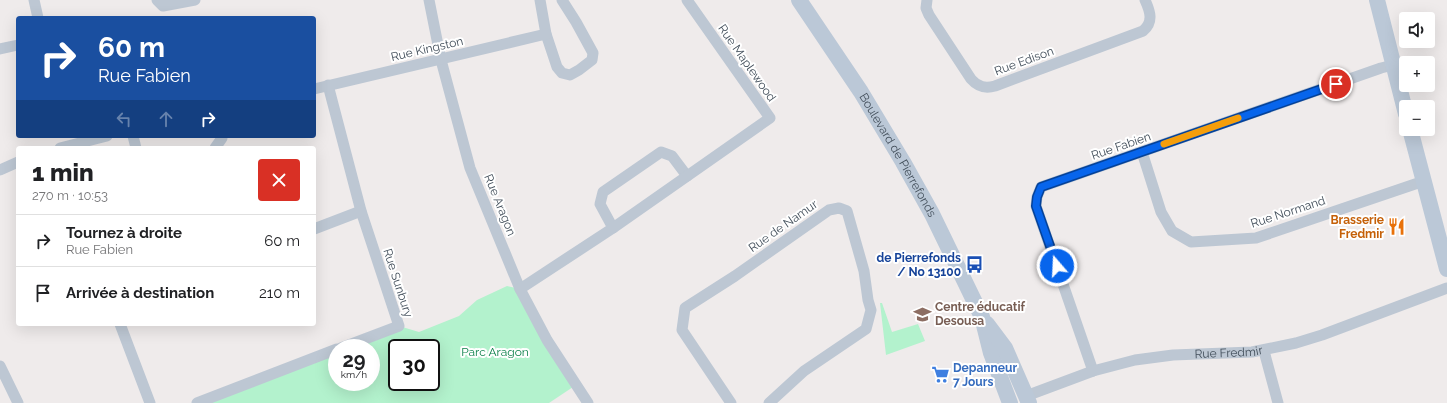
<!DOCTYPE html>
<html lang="fr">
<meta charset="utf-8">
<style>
:root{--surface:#fff;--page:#f2f2f2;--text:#202124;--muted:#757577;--line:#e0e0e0}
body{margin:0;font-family:Raleway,sans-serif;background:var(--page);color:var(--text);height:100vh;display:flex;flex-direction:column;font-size:15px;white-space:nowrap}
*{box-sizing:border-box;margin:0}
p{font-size:13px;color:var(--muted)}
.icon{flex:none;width:22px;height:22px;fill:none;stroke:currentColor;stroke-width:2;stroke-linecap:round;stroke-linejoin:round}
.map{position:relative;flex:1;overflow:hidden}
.side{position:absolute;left:16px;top:146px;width:300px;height:180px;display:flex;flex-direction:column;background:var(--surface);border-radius:4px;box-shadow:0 4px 16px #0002}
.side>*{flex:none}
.guide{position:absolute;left:16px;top:16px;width:300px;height:122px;border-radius:4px;box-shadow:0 4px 16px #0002;background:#1a4fa0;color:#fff;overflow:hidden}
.fabs{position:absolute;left:1399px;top:12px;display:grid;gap:8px}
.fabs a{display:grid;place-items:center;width:36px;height:36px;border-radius:4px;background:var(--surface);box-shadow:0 4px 16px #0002;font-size:20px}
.speed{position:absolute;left:328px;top:339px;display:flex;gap:8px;font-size:20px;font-weight:700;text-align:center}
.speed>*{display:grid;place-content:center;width:52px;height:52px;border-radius:50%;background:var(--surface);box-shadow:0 4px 16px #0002;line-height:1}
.speed small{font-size:10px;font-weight:400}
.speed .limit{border:2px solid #111;border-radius:6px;background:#fff;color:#111}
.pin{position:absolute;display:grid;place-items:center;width:34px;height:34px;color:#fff;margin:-17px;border:2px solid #fff;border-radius:50%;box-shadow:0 1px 4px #0007}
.me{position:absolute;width:44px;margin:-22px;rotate:341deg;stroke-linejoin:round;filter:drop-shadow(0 0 3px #0008)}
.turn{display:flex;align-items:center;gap:14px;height:84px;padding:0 16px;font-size:18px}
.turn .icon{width:52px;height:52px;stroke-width:2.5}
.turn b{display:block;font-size:28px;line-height:34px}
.lanes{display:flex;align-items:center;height:38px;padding:0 16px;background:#0003;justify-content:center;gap:20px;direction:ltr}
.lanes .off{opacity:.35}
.round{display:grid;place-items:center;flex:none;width:42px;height:42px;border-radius:4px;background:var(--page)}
.head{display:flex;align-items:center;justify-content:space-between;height:68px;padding:0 16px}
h1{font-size:24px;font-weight:800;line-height:30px}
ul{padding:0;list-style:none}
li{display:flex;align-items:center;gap:12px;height:52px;padding:0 16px;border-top:1px solid var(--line)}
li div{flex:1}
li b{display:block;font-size:15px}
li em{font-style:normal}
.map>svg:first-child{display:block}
.green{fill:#b3f2cd;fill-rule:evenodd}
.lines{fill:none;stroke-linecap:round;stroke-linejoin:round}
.street{stroke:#bdc7d3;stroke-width:11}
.secondary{stroke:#bbc8d7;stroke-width:16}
.route-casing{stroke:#054299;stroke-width:10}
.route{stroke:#0765ec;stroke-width:7}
.slow{stroke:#f59e0b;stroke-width:7}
.labels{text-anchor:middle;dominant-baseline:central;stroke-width:4;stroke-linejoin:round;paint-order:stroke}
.street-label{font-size:12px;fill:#424e5a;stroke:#fff}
.food-label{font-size:12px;font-weight:bold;fill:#c56008;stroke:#fff;text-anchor:end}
.transit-label{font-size:12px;font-weight:bold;fill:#164399;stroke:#fff;text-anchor:end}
.education-label{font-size:12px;font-weight:bold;fill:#785e54;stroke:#fff;text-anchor:start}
.park-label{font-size:12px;fill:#0d814a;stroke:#fff}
.shop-label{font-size:12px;font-weight:bold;fill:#366cbe;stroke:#fff;text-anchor:start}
</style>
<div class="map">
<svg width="1447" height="403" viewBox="0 0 1447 403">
<rect width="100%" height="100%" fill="#efebeb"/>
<!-- green -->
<g class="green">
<path d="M507,286L520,289L576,385L549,403H197L337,349V382H371V348H341L399,326L419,332L459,316L477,300ZM397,348H431V382H397Z"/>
<path d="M880,303H882L892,332L918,324L925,341L886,355Z"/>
</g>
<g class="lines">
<!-- street -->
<g class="street">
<path d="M34,0L38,18"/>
<path d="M157,0L163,6L195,0"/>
<path d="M429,0L441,60L470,168L520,289L547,340L588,403"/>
<path d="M540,0L546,34L557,67L562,73L570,75L579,70L592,60L593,53L576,22L562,0"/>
<path d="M927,0L926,8L929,15L971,79C978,87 985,89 995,86L1143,31C1154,22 1150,11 1145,0"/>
<path d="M0,49L18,45"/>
<path d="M328,85L361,211L399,326L341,348"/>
<path d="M314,89L546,34"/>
<path d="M133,136L136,148"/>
<path d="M60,148L107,136"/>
<path d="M215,148L222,138V136"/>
<path d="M1142,152L1161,212L1172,231L1191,242L1256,238L1424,181"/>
<path d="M0,170L18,162"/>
<path d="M613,228L600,204L603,192L661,152L672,156L687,176"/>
<path d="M314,229L361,211"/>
<path d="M520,289L613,228L770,118L687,0"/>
<path d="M120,324L150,403"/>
<path d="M1264,351L1278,403"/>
<path d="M0,366L18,403"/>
<path d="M1093,371L1036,206L1037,197L1041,187L1381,68L1393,65"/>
<path id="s1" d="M1026,396L1093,371L1135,360L1173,355L1252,352L1296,343L1322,335L1447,288"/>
<path d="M197,403L337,349"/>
<path d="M731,403L682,330L685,308L735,276L829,210L839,208L847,211L864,271L868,300L871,310L866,329L804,371L769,403"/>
</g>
<!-- secondary -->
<g class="secondary">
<path id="s2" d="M799,0L861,92L903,162L932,214L982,317L991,353L1010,403"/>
<path d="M1377,0L1406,114"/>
<path d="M1410,129L1447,269"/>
<path d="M987,324L1005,348L1029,403"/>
</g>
</g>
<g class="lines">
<defs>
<path id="route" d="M1057,266L1036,206L1037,197L1041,187L1336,84"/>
</defs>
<!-- route casing -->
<use href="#route" class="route-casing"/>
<!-- route -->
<use href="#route" class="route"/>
<!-- slow -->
<path class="slow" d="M1164,144L1238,118"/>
</g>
<!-- icons -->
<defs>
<symbol id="restaurant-bare" viewBox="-9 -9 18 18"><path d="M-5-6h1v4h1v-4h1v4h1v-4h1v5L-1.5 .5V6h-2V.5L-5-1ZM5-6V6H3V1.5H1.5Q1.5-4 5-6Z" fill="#e8710a" stroke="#fff" stroke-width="2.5" paint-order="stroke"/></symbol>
<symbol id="bus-bare" viewBox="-9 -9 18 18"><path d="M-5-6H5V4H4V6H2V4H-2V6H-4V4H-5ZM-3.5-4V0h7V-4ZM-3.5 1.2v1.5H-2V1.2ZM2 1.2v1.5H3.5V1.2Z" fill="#1a4fb4" stroke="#fff" stroke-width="2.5" paint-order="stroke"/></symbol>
<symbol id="school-bare" viewBox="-9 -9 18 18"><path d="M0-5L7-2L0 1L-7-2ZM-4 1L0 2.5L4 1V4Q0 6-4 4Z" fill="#8d6e63" stroke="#fff" stroke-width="2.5" paint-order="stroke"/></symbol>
<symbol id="supermarket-bare" viewBox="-9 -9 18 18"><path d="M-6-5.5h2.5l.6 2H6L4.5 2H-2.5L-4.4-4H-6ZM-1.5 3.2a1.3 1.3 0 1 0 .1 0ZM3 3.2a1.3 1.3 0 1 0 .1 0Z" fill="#3f7fe0" stroke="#fff" stroke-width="2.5" paint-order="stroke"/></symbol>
</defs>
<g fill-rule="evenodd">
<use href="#restaurant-bare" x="1384" y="214" width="25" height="25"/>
<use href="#bus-bare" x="962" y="252" width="25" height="25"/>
<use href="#school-bare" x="910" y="302" width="25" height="25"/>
<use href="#supermarket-bare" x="928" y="362" width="25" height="25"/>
</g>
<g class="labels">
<!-- street labels -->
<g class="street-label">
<text transform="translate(427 49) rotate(-13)">Rue Kingston</text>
<text transform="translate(1024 61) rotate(-20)">Rue Edison</text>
<text transform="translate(747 63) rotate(55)">Rue Maplewood</text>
<text transform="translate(1121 146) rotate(-19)">Rue Fabien</text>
<text stroke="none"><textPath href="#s2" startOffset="184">Boulevard de Pierrefonds</textPath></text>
<text transform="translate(500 205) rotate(68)">Rue Aragon</text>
<text transform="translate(1288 212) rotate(-18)">Rue Normand</text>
<text transform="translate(783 226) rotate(-35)">Rue de Namur</text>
<text transform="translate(398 283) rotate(72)">Rue Sunbury</text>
<text stroke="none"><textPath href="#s1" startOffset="209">Rue Fredmir</textPath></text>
</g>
<!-- food labels -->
<g class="food-label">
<text x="1384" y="220">Brasserie<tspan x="1384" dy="14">Fredmir</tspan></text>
</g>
<!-- transit labels -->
<g class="transit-label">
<text x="961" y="258">de Pierrefonds<tspan x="961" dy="14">/ No 13100</tspan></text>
</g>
<!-- education labels -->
<g class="education-label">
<text x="935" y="307">Centre éducatif<tspan x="935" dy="14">Desousa</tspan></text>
</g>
<!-- park labels -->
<g class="park-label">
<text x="495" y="352">Parc Aragon</text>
</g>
<!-- shop labels -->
<g class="shop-label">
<text x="953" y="368">Depanneur<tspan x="953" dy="14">7 Jours</tspan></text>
</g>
</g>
</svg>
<div class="fabs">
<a><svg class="icon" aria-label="sound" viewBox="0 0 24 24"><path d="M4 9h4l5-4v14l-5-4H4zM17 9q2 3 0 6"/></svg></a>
<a>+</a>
<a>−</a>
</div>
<div class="speed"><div>29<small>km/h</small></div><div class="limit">30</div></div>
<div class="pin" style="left:1336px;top:84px;background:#d93025"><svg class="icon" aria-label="arrive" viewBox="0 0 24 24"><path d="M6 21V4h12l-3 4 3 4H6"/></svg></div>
<svg class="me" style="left:1057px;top:266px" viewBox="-20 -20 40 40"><circle r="17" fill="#0765ec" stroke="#fff" stroke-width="3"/><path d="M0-11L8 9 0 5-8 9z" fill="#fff"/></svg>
<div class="guide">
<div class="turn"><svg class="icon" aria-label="right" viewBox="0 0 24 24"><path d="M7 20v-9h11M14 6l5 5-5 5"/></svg><div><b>60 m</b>Rue Fabien</div></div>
<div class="lanes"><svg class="icon off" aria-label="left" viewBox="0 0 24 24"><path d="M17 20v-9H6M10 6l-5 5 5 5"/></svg><svg class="icon off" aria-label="ahead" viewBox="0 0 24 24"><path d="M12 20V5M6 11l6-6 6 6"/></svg><svg class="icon" aria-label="right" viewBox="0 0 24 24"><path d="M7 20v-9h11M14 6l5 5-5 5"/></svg></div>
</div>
<section class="side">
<div class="head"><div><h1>1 min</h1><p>270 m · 10:53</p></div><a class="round" style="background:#d93025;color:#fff"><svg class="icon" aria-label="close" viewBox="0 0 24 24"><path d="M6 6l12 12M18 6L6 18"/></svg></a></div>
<ul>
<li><svg class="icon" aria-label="right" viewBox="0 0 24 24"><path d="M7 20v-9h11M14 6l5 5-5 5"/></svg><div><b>Tournez à droite</b><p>Rue Fabien</p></div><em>60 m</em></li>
<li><svg class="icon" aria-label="arrive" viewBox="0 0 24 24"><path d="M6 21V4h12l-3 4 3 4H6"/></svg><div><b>Arrivée à destination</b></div><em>210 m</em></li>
</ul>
</section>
</div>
